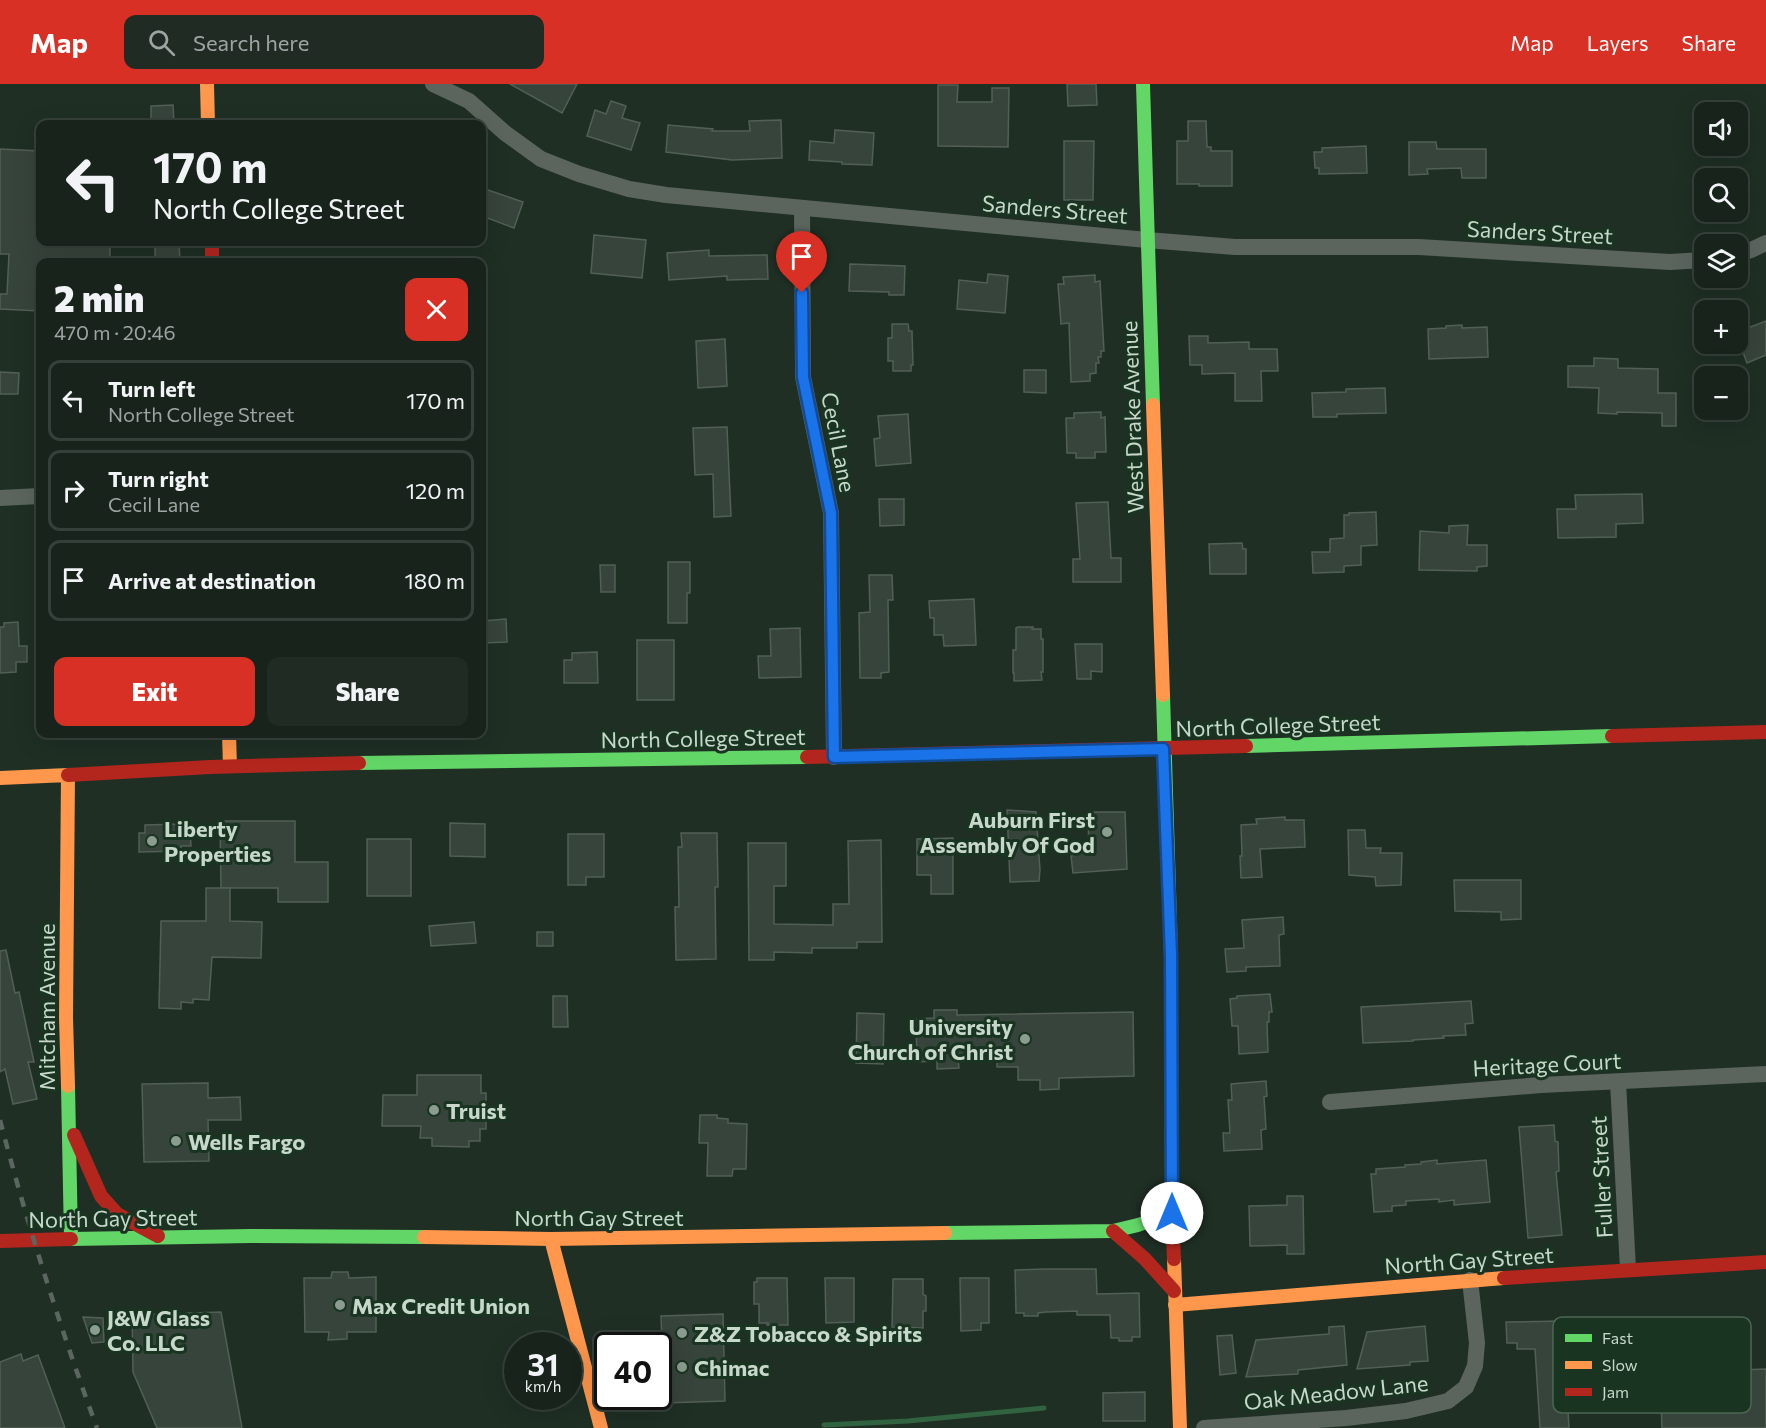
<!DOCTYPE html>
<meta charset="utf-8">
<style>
:root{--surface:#17231b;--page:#202b24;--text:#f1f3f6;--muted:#9ea4a3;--line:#36403a;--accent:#d93025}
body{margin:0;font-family:Commissioner,sans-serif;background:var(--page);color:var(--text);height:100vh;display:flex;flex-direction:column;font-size:22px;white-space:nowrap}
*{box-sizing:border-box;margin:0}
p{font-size:20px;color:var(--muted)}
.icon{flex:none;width:33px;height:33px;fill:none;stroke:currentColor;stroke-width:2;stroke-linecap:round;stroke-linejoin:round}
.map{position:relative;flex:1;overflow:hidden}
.side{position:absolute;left:36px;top:174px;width:450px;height:480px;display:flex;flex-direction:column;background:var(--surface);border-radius:12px;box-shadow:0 6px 24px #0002,0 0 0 2px var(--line)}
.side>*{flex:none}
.hud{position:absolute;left:36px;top:36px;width:450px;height:126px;border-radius:12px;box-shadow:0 6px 24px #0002,0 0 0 2px var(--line);background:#17231b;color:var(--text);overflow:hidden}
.tools{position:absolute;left:1694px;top:18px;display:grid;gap:12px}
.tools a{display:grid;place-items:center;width:54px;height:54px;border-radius:12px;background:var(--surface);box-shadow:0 6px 24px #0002,0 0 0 2px var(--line);font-size:30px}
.speed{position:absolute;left:504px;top:1248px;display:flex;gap:12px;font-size:30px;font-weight:700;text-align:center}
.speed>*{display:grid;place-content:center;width:78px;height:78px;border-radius:50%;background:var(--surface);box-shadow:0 6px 24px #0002,0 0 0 2px var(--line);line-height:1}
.speed small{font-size:15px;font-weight:400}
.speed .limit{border:3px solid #111;border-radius:9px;background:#fff;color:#111}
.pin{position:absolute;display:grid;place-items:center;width:51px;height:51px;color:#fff;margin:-62px -26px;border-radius:50% 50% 50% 0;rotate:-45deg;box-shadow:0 0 6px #0007}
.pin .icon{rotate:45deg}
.me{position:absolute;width:66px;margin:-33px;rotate:0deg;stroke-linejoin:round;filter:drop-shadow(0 0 4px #0008)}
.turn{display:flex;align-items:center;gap:21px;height:126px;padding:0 18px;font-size:27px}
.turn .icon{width:78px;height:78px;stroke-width:2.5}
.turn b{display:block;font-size:42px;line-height:51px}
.round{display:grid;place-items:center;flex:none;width:63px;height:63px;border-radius:12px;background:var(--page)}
.overview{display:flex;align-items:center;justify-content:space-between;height:102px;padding:0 18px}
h1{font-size:36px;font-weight:800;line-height:45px}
.action{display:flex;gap:12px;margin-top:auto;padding:12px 18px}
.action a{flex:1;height:69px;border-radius:12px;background:var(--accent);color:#fff;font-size:24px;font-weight:800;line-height:69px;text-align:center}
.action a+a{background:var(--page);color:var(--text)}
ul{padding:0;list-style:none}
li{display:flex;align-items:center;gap:18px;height:81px;margin:0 12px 9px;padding:0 6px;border:3px solid var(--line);border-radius:12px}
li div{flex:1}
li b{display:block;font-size:22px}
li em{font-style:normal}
header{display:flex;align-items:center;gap:36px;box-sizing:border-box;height:84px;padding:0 30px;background:var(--accent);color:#fff}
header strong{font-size:28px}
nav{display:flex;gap:33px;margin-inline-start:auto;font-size:21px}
.search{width:420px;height:54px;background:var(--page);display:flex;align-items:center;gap:15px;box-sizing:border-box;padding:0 21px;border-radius:12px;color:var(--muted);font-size:22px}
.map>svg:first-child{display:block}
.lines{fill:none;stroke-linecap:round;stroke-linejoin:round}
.stream{stroke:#326340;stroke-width:5}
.building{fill:#37443b;stroke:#525f56;stroke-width:1.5}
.street{stroke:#5b655e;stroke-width:16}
.fast{stroke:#63d668;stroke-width:14}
.slow{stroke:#ff974d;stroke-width:14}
.jam{stroke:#b3261e;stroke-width:14}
.rail{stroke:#5c6660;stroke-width:4.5;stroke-dasharray:10 10;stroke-linecap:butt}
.route-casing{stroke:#114b97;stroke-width:15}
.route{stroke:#1a73e8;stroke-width:10}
.poi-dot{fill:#8c9c90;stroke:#193521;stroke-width:2}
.labels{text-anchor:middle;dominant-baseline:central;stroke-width:6;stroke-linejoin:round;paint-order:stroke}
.street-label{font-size:22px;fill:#c7d7ca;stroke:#193521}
.poi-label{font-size:22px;font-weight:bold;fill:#c7d7ca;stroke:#193521;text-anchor:start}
.key{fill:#193521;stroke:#4d6654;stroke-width:1.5}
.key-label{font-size:16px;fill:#c7d7ca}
</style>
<header>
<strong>Map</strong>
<div class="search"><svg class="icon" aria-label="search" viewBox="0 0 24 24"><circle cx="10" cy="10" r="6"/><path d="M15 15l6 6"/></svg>Search here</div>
<nav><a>Map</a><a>Layers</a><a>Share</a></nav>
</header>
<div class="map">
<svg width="1766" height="1344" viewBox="0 0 1766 1344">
<rect width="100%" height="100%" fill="#1f2f24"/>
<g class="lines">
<!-- stream -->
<path class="stream" d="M824,1341L908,1337L1044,1324"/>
</g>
<!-- building -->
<g class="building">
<path d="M510,0H577L562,29Z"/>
<path d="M1067,0H1096L1097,21L1068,22Z"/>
<path d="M938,1H958L957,18H992V4H1009L1008,63L938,62Z"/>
<path d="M611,17L626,22L622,34L640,39L631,66L587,52L595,26L606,30Z"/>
<path d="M173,21L174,40H151V22Z"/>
<path d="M781,36L782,74L732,76L666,68L668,41L713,45L712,47H750L749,37Z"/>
<path d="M1188,37H1206L1207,63H1211V67H1232V102H1199V100H1177V57H1188Z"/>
<path d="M835,46L874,49L872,81L842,80V78L809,76L810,57L834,59Z"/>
<path d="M1064,57H1094L1093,116H1064Z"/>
<path d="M1409,58H1436L1437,65H1486V94H1462L1461,84L1427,85L1428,90L1409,91Z"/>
<path d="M1366,62L1367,89L1319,90V84H1315L1314,68H1322V64Z"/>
<path d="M0,65L40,67L37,123H40V158H110V178H40V227L0,225V210H7L9,170H0Z"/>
<path d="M482,104L523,118L514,144L482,132Z"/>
<path d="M594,151L646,156L642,194L591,189Z"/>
<path d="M155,158H179L180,178H155Z"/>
<path d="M709,166V172L767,171L768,195L727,196V192L669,196L667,169Z"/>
<path d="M850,180L905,182L904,211H889V208L849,207Z"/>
<path d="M988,190L1008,192L1005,229L957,225L959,196L987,199Z"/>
<path d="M1095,191V198L1100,197L1104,267H1101V273H1098L1099,279H1096V289L1090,290V297L1071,298L1069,239L1061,240L1058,200H1064L1063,193Z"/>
<path d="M1766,237V271L1747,279L1737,252V248Z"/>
<path d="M892,240H908L909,247H912L913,281H911V287H893V277H888V254H892Z"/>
<path d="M1462,241V244L1487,243L1488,273L1429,275L1428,245L1446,244V242Z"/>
<path d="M1189,252H1208V259L1249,258V265H1277L1278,287H1261L1262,317H1235V289L1202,290V281H1190Z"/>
<path d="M725,255L727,302L698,304L696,257Z"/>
<path d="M1594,274L1618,275V284L1658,285V309H1676V342H1662V329L1617,328V330L1598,329L1599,304L1568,303V282H1594Z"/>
<path d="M1024,286H1046V309L1024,308Z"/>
<path d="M0,288L19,289L18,310H0Z"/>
<path d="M1385,304L1386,329L1337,330V333H1313L1312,309L1346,308V305Z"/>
<path d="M1101,328V334L1105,333L1106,368H1095V374H1076V369H1067L1066,334H1074V329Z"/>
<path d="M908,330L911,379L876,382L874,355L880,354L878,332Z"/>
<path d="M727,343L731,432L714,433L713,390L695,391L693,344Z"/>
<path d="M1642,410L1643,439L1616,440V453L1558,454L1557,425H1576L1575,411Z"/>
<path d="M879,415H904V441L880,442Z"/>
<path d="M1108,418L1111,474H1121V498H1073V475H1080L1076,419Z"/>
<path d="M1376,428L1377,461L1361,462V481L1344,482V488L1313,489L1312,468H1330V455L1344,454V431H1349V429Z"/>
<path d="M1468,441L1467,461H1487V482L1477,483V487L1419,486L1420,447L1449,449V442Z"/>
<path d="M1242,459L1243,465H1246V490H1210L1209,460Z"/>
<path d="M668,478H690V509H687V539H668Z"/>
<path d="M600,481H615V508H601Z"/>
<path d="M869,491H892L893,516H888L889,588L881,589V594H860L859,529L870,528Z"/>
<path d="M974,515L976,561L944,562L943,551H934V534H930L929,517Z"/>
<path d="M506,535L507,558L482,559V537Z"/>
<path d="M18,538L19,562H27V578H16V588L0,589V543H4V539Z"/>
<path d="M1018,543H1033L1032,545H1041V555H1043V588H1041L1042,596L1014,597V589H1013V566H1016V544Z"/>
<path d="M800,544L801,593L759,594L758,572H771L770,545Z"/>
<rect x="637" y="556" width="37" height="60"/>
<path d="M1075,560H1102V588L1091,587V595H1077Z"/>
<path d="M597,568L598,599H564V576H572V569Z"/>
<path d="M1007,726L1036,728L1040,786L1039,797L1010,798Z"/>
<path d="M1088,728H1125L1127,785L1073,789L1071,772L1089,768Z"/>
<path d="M1285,733V736H1304L1305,763L1260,765L1262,793L1241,794L1240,772H1242L1241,741L1257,740L1256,735Z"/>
<path d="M220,737H295V778H328V818H278V804H221Z"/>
<path d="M450,739L485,740V773L450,772Z"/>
<path d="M180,740V744H190L191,762H181V767L139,768V749H145V741Z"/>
<path d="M1348,746H1365L1366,764H1381L1380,769H1402L1401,801L1376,802L1375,793L1349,791Z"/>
<path d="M681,749H717L718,803H715L716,875L676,876L675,823H679L678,763H682Z"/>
<path d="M568,750H604V793H586V801H568Z"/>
<path d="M953,754V810H931V791H917V755Z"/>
<rect x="367" y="755" width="44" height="57"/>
<path d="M881,756L882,858H857V864H812V869L774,868V876H749L748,759H786V802H774V840L833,841V820H849L848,757Z"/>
<path d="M1454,796H1521V835L1501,836V828L1455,827Z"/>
<path d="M206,804H230V837L262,838L261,874L212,873L209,916L193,915V919L181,918V925L159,924L161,837H206Z"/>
<path d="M1283,833L1284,850L1279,851L1280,882L1246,883V887L1227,888L1225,865L1244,864L1242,836Z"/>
<path d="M474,838L476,859L431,862L429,842Z"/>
<rect x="537" y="848" width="16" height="14"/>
<path d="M6,866L15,909L19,908L34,978H28L37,1015L13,1020L5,985L0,988V867Z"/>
<path d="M1270,910L1272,928H1269V938H1267L1268,968L1239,970L1238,942H1232L1230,915L1237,914V912Z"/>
<path d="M553,912H567L568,943H553Z"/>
<path d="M1471,917L1473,939L1465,940L1466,951L1443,952L1444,954L1413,956V957L1363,959L1361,923Z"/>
<path d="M934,926H957V931L1133,928L1134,992L1059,994V1005L1040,1006V996H1018V983H997V975H958L959,984L937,985V977L917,978L916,935L934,934Z"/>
<path d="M857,929L884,930L883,980L856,979Z"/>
<path d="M417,991H481V1009H486V1045H480V1057H469V1063L432,1062V1054H420L421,1042H382L383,1011H417Z"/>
<path d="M1266,997L1267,1012L1264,1013L1266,1045L1261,1046L1262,1065L1224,1067L1223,1049H1230L1228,1016H1232L1231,1000Z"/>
<path d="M208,999V1014L240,1013L241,1036H208L209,1077L144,1078L142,1000Z"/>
<path d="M700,1031H717V1034L728,1035V1039L747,1040L746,1085H733L732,1092H707L708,1059H699Z"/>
<path d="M1554,1041L1555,1057L1558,1058L1559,1087L1556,1088L1562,1151L1528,1154L1519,1043Z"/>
<path d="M1437,1076V1080L1486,1076L1490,1118L1454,1121V1116L1439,1118V1115L1406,1117V1121L1392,1122V1127L1374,1128L1371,1090H1376V1085L1405,1083V1081L1421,1080V1078Z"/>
<path d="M1287,1112H1303L1304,1170H1287V1161L1250,1162L1249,1122L1287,1121Z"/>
<path d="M1045,1185H1096L1097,1210L1139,1209L1140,1253H1132V1257H1119V1254H1111L1110,1231H1077V1227L1046,1228L1038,1229V1232H1024V1229H1016L1015,1186Z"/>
<path d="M332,1188H348L349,1194L376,1193V1248H347V1255L328,1256L329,1248H305L304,1194H331Z"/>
<path d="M757,1194H787L788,1241H767L768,1239H759V1220H754V1198H757Z"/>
<path d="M825,1194H854V1238L826,1239Z"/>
<path d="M960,1194H989V1239H981V1246L961,1247Z"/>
<path d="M893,1195H923V1210L926,1212V1227H923V1244L892,1243Z"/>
<path d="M221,1228L242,1344H157L133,1288L132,1231Z"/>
<path d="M723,1230L725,1317L664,1319L661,1232Z"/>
<path d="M83,1233L103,1234L104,1258L92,1259Z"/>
<path d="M1562,1237L1563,1274H1565L1569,1344H1540L1535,1265H1517V1259H1507L1506,1238Z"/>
<path d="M1344,1242L1347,1281L1298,1286V1290L1246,1293L1256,1256L1329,1250V1243Z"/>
<path d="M1425,1242L1428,1277L1410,1278V1281L1357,1285L1367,1248Z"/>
<path d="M1232,1251L1236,1289L1220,1291L1217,1252Z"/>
<path d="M21,1270L23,1277L38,1271L65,1344H0V1278Z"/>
<path d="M1766,1285V1344H1662L1660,1289Z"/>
<path d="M1145,1308V1337H1103V1309Z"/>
</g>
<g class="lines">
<!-- street -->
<g class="street">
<path d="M433,0L469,17L505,49L541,75L579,90L629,105L666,111L1147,156L1235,163H1419L1670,178L1704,176"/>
<path d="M802,124L803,293L831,429L834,673"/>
<path d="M1737,170L1751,166L1766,159"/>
<path d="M0,414L40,412"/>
<path d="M1618,998L1628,1185"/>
<path d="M1330,1018L1541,1001L1766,990"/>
<path d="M1204,1344L1346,1334L1406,1327L1448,1317L1466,1303L1475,1282L1477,1259L1470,1196"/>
</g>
<!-- fast -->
<g class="fast">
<path d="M1143,0L1153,321"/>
<path d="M1163,611L1171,871V930"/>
<path d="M1246,662L1612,652"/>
<path d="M359,679L807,673"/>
<path d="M68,1002L71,1155L251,1152L424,1153"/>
<path d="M945,1149L1113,1147L1138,1141L1172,1129"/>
</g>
<!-- slow -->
<g class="slow">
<path d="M207,0L208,40"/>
<path d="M1153,321L1163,611"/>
<path d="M229,650L230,682"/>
<path d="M0,694L68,691L66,934L68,1002"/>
<path d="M424,1153L551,1155L601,1344"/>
<path d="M551,1155L945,1149"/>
<path d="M1174,1175L1180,1344"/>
<path d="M1175,1221L1504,1194"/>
</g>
<!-- jam -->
<g class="jam">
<path d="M212,158V178"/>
<path d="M1612,652L1766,648"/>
<path d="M807,673L1246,662"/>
<path d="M68,691L210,683L359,679"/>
<path d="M1171,930L1172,1129L1174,1175"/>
<path d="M74,1051L101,1112L117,1130L158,1152"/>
<path d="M1113,1147L1145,1175L1174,1207"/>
<path d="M0,1157L71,1155"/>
<path d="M1504,1194L1766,1178"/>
</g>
<!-- rail -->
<path class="rail" d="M0,1036C27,1140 60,1243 97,1344"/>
</g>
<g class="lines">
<defs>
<path id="route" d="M802,209L803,293L831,429L834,673L1163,665L1171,871L1172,1129"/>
</defs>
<!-- route casing -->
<use href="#route" class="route-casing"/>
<!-- route -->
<use href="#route" class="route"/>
</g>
<!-- markers -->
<g class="poi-dot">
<circle cx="1107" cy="748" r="6"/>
<circle cx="152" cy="757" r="6"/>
<circle cx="1025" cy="955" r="6"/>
<circle cx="434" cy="1026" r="6"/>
<circle cx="176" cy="1057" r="6"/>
<circle cx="340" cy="1221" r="6"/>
<circle cx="95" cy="1246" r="6"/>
<circle cx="682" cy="1249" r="6"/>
<circle cx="682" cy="1283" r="6"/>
</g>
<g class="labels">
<!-- street labels -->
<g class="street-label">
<text transform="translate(1055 125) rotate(5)">Sanders Street</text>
<text transform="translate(1540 148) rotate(3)">Sanders Street</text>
<text transform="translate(1132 333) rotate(-92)">West Drake Avenue</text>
<text transform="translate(839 358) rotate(79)">Cecil Lane</text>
<text transform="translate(1278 641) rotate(-2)">North College Street</text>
<text transform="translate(703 654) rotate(-1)">North College Street</text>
<text transform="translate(46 923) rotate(-90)">Mitcham Avenue</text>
<text transform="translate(1547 980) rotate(-3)">Heritage Court</text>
<text transform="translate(1601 1093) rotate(-93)">Fuller Street</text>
<text x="599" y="1133">North Gay Street</text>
<text transform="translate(113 1134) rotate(-1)">North Gay Street</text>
<text transform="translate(1469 1176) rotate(-4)">North Gay Street</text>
<text transform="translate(1336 1308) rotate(-6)">Oak Meadow Lane</text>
</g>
<!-- poi labels -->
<g class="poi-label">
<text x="1095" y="735" text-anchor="end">Auburn First<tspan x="1095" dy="25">Assembly Of God</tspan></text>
<text x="164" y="744">Liberty<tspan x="164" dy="25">Properties</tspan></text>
<text x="1013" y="942" text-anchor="end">University<tspan x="1013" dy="25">Church of Christ</tspan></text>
<text x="446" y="1026">Truist</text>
<text x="188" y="1057">Wells Fargo</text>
<text x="352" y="1221">Max Credit Union</text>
<text x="107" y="1233">J&amp;W Glass<tspan x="107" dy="25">Co. LLC</tspan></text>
<text x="694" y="1249">Z&amp;Z Tobacco &amp; Spirits</text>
<text x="694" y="1283">Chimac</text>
</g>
</g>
<!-- legend -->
<rect x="1553" y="1233" width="198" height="96" rx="9" class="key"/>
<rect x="1565" y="1250" width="27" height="8" fill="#63d668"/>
<rect x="1565" y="1277" width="27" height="8" fill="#ff974d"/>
<rect x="1565" y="1304" width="27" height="8" fill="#b3261e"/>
<g class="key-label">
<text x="1602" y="1260">Fast</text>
<text x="1602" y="1287">Slow</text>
<text x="1602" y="1314">Jam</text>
</g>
</svg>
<div class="tools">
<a><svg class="icon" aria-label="sound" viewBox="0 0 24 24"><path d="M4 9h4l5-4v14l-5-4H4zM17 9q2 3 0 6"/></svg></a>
<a><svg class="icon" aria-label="search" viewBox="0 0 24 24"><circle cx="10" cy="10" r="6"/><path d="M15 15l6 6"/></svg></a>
<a><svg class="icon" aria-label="layers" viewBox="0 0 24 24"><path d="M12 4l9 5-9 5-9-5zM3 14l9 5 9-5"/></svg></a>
<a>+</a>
<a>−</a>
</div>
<div class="speed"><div>31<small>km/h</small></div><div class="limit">40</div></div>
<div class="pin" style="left:802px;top:209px;background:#d93025"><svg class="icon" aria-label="arrive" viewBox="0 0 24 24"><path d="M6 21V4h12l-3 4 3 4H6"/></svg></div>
<svg class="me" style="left:1172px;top:1129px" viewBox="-20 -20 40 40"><circle r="19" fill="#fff"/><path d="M0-13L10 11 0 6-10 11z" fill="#1a73e8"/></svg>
<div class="hud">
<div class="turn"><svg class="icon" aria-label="left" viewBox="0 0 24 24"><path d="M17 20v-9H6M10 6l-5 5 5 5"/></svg><div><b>170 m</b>North College Street</div></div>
</div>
<section class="side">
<div class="overview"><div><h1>2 min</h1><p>470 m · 20:46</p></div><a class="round" style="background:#d93025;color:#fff"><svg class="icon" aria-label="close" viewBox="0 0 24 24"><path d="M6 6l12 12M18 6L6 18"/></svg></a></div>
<ul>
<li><svg class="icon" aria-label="left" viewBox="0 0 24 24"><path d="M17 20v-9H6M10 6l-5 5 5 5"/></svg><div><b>Turn left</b><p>North College Street</p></div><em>170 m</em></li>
<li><svg class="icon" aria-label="right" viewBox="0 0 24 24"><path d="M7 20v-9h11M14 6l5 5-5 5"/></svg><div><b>Turn right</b><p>Cecil Lane</p></div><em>120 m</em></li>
<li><svg class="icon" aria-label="arrive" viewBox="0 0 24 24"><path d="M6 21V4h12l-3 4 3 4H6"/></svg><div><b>Arrive at destination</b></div><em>180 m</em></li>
</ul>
<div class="action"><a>Exit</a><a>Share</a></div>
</section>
</div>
